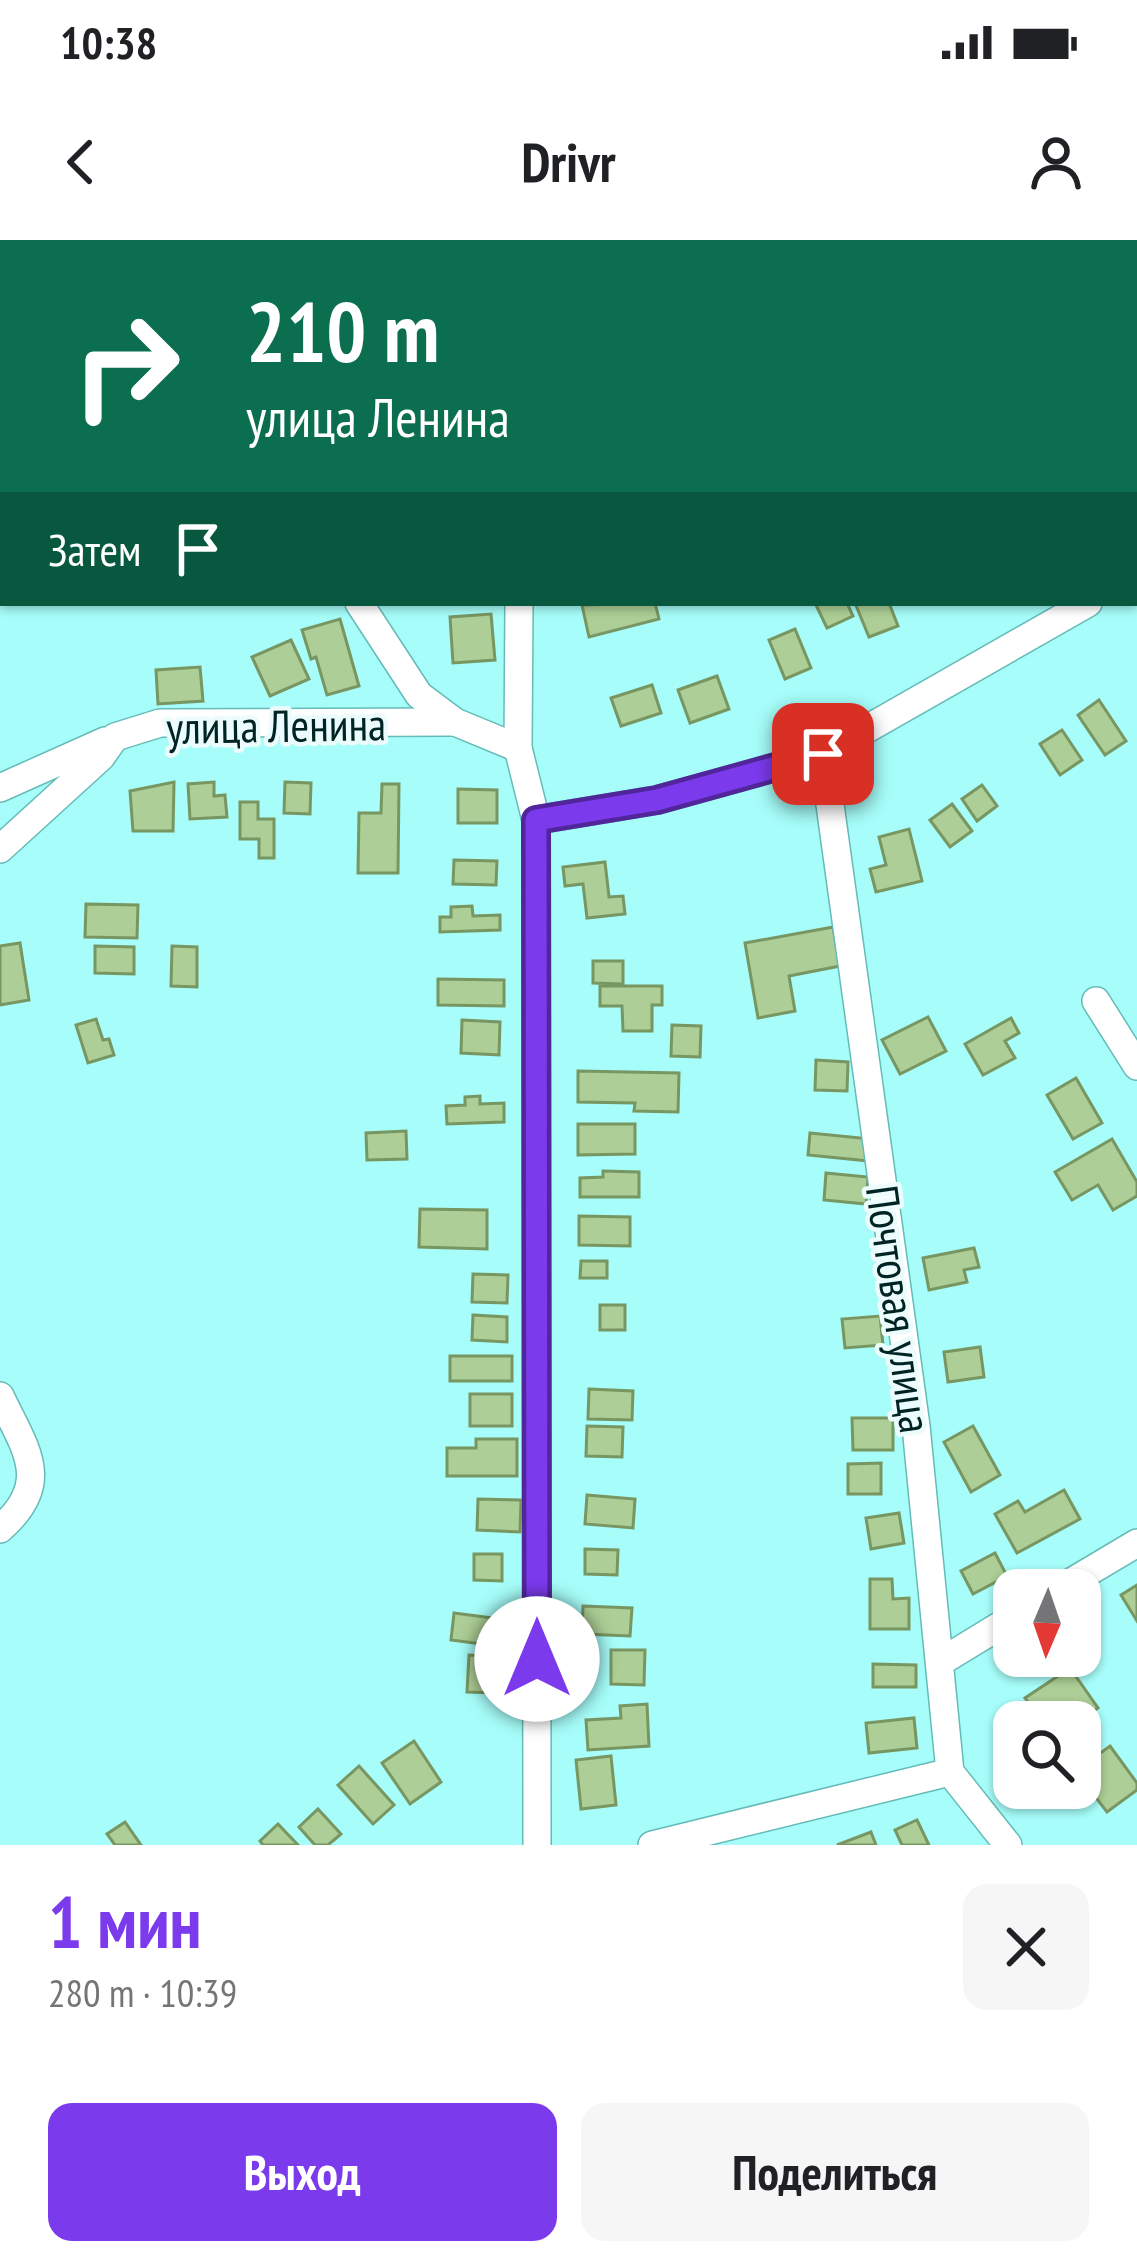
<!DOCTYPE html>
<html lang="ru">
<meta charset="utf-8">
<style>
:root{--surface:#fff;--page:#f6f6f6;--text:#202124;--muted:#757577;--accent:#7c3aed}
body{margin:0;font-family:"PT Sans Narrow",sans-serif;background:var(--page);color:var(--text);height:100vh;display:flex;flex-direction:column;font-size:45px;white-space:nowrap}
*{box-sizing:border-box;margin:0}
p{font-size:39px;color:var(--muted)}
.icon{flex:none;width:66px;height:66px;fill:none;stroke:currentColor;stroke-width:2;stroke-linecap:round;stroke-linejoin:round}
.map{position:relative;height:1605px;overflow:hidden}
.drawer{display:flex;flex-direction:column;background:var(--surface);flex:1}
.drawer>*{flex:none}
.top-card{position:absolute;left:0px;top:0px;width:1137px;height:366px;box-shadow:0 3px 9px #0004;background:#0b6e4f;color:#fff;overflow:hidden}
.needle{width:78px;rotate:182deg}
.buttons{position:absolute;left:993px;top:1329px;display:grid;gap:24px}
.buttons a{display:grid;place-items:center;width:108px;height:108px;border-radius:24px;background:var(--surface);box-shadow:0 3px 9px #0004;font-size:60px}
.pin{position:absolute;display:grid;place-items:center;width:102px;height:102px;color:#fff;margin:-51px;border-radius:24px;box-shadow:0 6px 18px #0006}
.me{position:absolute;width:132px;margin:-66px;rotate:0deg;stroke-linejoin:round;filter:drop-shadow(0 0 9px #0008)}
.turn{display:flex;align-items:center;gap:42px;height:252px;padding:0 48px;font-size:54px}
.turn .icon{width:156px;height:156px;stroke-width:2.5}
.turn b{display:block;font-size:84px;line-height:102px}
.then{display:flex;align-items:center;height:114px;padding:0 48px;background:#0003;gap:24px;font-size:45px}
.round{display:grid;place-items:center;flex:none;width:126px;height:126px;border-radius:24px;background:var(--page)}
.summary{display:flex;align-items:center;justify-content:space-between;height:204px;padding:0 48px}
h1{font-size:72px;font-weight:700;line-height:90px;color:var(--accent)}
.button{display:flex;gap:24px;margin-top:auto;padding:24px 48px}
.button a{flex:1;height:138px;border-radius:24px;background:var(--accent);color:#fff;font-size:48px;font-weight:700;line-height:138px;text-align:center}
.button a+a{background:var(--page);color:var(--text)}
.status{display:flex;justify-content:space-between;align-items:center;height:84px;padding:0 60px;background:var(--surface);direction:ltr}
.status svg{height:33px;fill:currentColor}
header{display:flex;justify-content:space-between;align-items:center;height:156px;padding:0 48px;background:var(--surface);font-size:54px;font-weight:700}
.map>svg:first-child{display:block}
.water{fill:#2fb1ae}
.building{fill:#adce96;stroke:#789661;stroke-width:3}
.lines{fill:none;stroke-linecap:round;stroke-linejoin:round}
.minor-casing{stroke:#65bbb8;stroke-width:30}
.minor{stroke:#fff;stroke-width:27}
.route-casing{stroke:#51269a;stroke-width:30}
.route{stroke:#7c3aed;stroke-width:21}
.labels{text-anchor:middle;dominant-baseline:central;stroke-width:9;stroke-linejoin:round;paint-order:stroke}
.street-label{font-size:45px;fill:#002323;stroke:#ecfbfb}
</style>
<div class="status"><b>10:38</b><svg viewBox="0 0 49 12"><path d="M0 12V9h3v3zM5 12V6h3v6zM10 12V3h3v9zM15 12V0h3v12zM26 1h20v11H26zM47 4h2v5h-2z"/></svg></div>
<header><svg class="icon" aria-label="back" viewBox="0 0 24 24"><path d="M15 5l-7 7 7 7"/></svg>Drivr<svg class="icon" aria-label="person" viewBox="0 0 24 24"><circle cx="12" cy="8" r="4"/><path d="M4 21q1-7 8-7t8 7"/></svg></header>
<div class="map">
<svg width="1137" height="1605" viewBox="0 0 1137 1605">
<rect width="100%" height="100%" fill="#a6fdf9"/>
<!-- water -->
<path class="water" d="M0,0L153,3H3L0,305Z"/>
<!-- building -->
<g class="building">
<path d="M655,363L659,379L589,397L582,365Z"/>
<path d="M815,363H847L853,376L827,388Z"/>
<path d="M855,363H889L898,386L869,397Z"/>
<path d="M491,374L495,420L453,423L450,377Z"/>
<path d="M340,379L359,446L327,455L316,417L311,419L302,390Z"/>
<path d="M795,389L811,428L785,439L769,400Z"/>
<path d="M291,400L309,439L270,456L252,417Z"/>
<path d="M200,427L203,461L158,464L156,430Z"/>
<path d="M717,436L729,469L690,483L678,450Z"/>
<path d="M652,445L661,473L621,486L611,458Z"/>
<path d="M1099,460L1126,501L1105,515L1078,475Z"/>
<path d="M1062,490L1082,520L1060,535L1040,504Z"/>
<path d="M174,542L173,591H133L130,551Z"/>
<path d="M214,542V556L225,555L227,577L190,579L188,544Z"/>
<path d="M285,542L311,543L310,574L284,573Z"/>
<path d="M382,544H399L398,633H358L359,573H381Z"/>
<path d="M982,545L997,566L977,581L962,559Z"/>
<path d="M458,549L497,550V583H458Z"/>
<path d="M240,562H258V579H274V618H259V599H240Z"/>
<path d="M952,564L972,591L950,607L930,580Z"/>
<path d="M909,589L922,641L876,652L870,629L886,625L879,597Z"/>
<path d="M454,620L497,621L496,645L453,644Z"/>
<path d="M605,622L609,657L623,656L625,674L587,678L583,644L565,646L563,627Z"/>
<path d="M86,664L138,665L137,698L85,697Z"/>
<path d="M472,666L473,676L500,675V690L440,692V677H451V667Z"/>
<path d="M833,687L840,726L789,736L795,771L758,778L745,703Z"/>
<path d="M20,703L29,760L0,765V706Z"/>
<path d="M95,706L134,707V734L95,733Z"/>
<path d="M172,706L197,707V747L171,746Z"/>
<path d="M593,721H623V744L593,743Z"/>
<path d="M438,739L504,740V766L438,765Z"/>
<path d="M600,746H662V765H652V791H623L622,766H600Z"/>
<path d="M928,777L946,811L900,834L882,800Z"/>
<path d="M1011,778L1019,793L1005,801L1015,818L983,835L965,804Z"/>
<path d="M96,779L103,800L109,799L114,815L88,823L76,785Z"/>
<path d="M462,780L500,782L499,815L461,813Z"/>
<path d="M672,785L701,786L700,817L671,816Z"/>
<path d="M816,820L848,822L847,851L815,850Z"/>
<path d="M578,831L679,833L678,872L634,871L635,863L578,862Z"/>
<path d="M1076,838L1102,883L1073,899L1047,855Z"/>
<path d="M480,856V864L504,863V882L447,884L446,866L465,865V857Z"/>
<path d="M578,884H635V914L578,915Z"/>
<path d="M406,891L407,919L367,920L366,893Z"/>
<path d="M810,893L871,899L869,921L808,915Z"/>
<path d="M1112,899L1137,942V956L1113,970L1098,945L1072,960L1055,932Z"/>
<path d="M603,931L639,932V957H580V938L603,937Z"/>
<path d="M826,933L868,937L866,964L824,960Z"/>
<path d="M420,969L487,970V1009L419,1007Z"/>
<path d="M579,976L630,977V1006L579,1005Z"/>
<path d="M974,1008L979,1027L964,1030L967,1042L929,1050L923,1018Z"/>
<path d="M581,1021H607V1038H580Z"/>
<path d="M473,1034L508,1035L507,1063L472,1062Z"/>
<rect x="600" y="1065" width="25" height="25"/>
<path d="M473,1075L507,1077V1102L472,1100Z"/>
<path d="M880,1076L883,1105L845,1108L842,1079Z"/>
<path d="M980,1107L984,1137L948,1142L944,1112Z"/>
<rect x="450" y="1116" width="62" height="25"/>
<path d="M589,1149L633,1151L632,1180L588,1179Z"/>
<rect x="470" y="1154" width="42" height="32"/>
<path d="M852,1178H893V1210H853Z"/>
<path d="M587,1186L623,1187L622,1217L586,1216Z"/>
<path d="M973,1186L1000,1235L971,1252L944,1202Z"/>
<path d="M476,1199H517V1236H447V1208H476Z"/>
<path d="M881,1223V1254H848V1224Z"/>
<path d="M1064,1250L1080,1279L1017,1313L995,1274L1018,1261L1025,1272Z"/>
<path d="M587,1255L635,1259L633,1288L585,1284Z"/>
<path d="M478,1259L521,1260L520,1292L477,1290Z"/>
<path d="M899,1273L904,1303L871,1309L866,1278Z"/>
<path d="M585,1309L618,1310L617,1335L585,1334Z"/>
<path d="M995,1313L1007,1336L973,1354L961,1331Z"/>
<path d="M474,1314H502V1341L474,1340Z"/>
<path d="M870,1339H892L893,1359L909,1358V1389H870Z"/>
<path d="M1137,1345V1381L1121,1355Z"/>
<path d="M583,1366L632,1368L630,1396L582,1394Z"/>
<path d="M454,1373L508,1380L505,1407L451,1400Z"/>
<path d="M611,1410H645L644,1445L611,1444Z"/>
<path d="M469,1415L499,1417L497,1453L467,1452Z"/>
<path d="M873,1424L916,1425V1447H873Z"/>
<path d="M1070,1428L1098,1468L1078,1482H1042L1025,1458Z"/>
<path d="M647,1464L649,1506L588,1510L586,1480L621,1478L620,1466Z"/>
<path d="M914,1478L917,1508L869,1513L866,1483Z"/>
<path d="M414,1501L441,1542L410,1564L382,1523Z"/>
<path d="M1110,1506L1137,1543V1550L1107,1572L1080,1537V1528Z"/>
<path d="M611,1516L616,1565L581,1569L576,1520Z"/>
<path d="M359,1526L394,1565L373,1584L338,1545Z"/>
<path d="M318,1569L341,1594L328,1605H315L299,1587Z"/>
<path d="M917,1580L929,1605H902L895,1590Z"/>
<path d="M125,1582L141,1605H115L107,1594Z"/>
<path d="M278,1584L298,1605H263L260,1601Z"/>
<path d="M871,1592L876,1605H837Z"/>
</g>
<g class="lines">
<defs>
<g id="minor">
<path d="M1114,0L1116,3"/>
<path d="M199,3V0"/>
<path d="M812,3L814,0"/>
<path d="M1134,29L1137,34"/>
<path d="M1134,330L1137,328"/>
<path d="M359,363L419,455L455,482L518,508"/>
<path d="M519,363L518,508L536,580L537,1605"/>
<path d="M823,514L916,1186L950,1532L1008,1605"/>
<path d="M0,548L105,501"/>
<path d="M536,580L657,560L823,514L1088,363"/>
<path d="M0,609L101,517L115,497L160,483L455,482"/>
<path d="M1096,761L1137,826"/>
<path d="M0,1156C25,1209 54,1242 0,1289"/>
<path d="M1058,1350L1137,1303"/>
<path d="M942,1421L1014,1377"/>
<path d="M652,1605L950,1532"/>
</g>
</defs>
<!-- minor casing -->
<use href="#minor" class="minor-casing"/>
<!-- minor -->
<use href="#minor" class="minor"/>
</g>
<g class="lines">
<defs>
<path id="route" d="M537,1419L536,580L657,560L823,514"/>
</defs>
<!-- route casing -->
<use href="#route" class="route-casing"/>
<!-- route -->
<use href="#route" class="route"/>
</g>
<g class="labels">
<!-- street labels -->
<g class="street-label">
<text transform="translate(276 485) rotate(-1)">улица Ленина</text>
<text transform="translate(900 1069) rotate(82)">Почтовая улица</text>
</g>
</g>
</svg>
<div class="buttons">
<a><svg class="needle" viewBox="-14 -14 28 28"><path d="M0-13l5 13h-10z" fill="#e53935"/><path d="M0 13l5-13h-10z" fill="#757577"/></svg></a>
<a><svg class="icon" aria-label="search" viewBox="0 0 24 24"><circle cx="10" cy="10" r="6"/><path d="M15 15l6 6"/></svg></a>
</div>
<div class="pin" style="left:823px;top:514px;background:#d93025"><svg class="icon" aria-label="arrive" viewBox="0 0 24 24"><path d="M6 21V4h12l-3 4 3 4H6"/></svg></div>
<svg class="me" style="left:537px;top:1419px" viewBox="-20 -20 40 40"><circle r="19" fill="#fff"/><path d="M0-13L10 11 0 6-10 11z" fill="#7c3aed"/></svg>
<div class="top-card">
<div class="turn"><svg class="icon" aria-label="right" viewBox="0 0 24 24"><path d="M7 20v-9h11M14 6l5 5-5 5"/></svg><div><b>210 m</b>улица Ленина</div></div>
<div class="then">Затем<svg class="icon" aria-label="arrive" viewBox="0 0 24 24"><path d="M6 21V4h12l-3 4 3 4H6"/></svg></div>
</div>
</div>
<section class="drawer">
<div class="summary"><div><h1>1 мин</h1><p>280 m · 10:39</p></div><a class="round"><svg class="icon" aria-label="close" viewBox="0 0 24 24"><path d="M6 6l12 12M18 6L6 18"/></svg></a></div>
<div class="button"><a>Выход</a><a>Поделиться</a></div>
</section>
